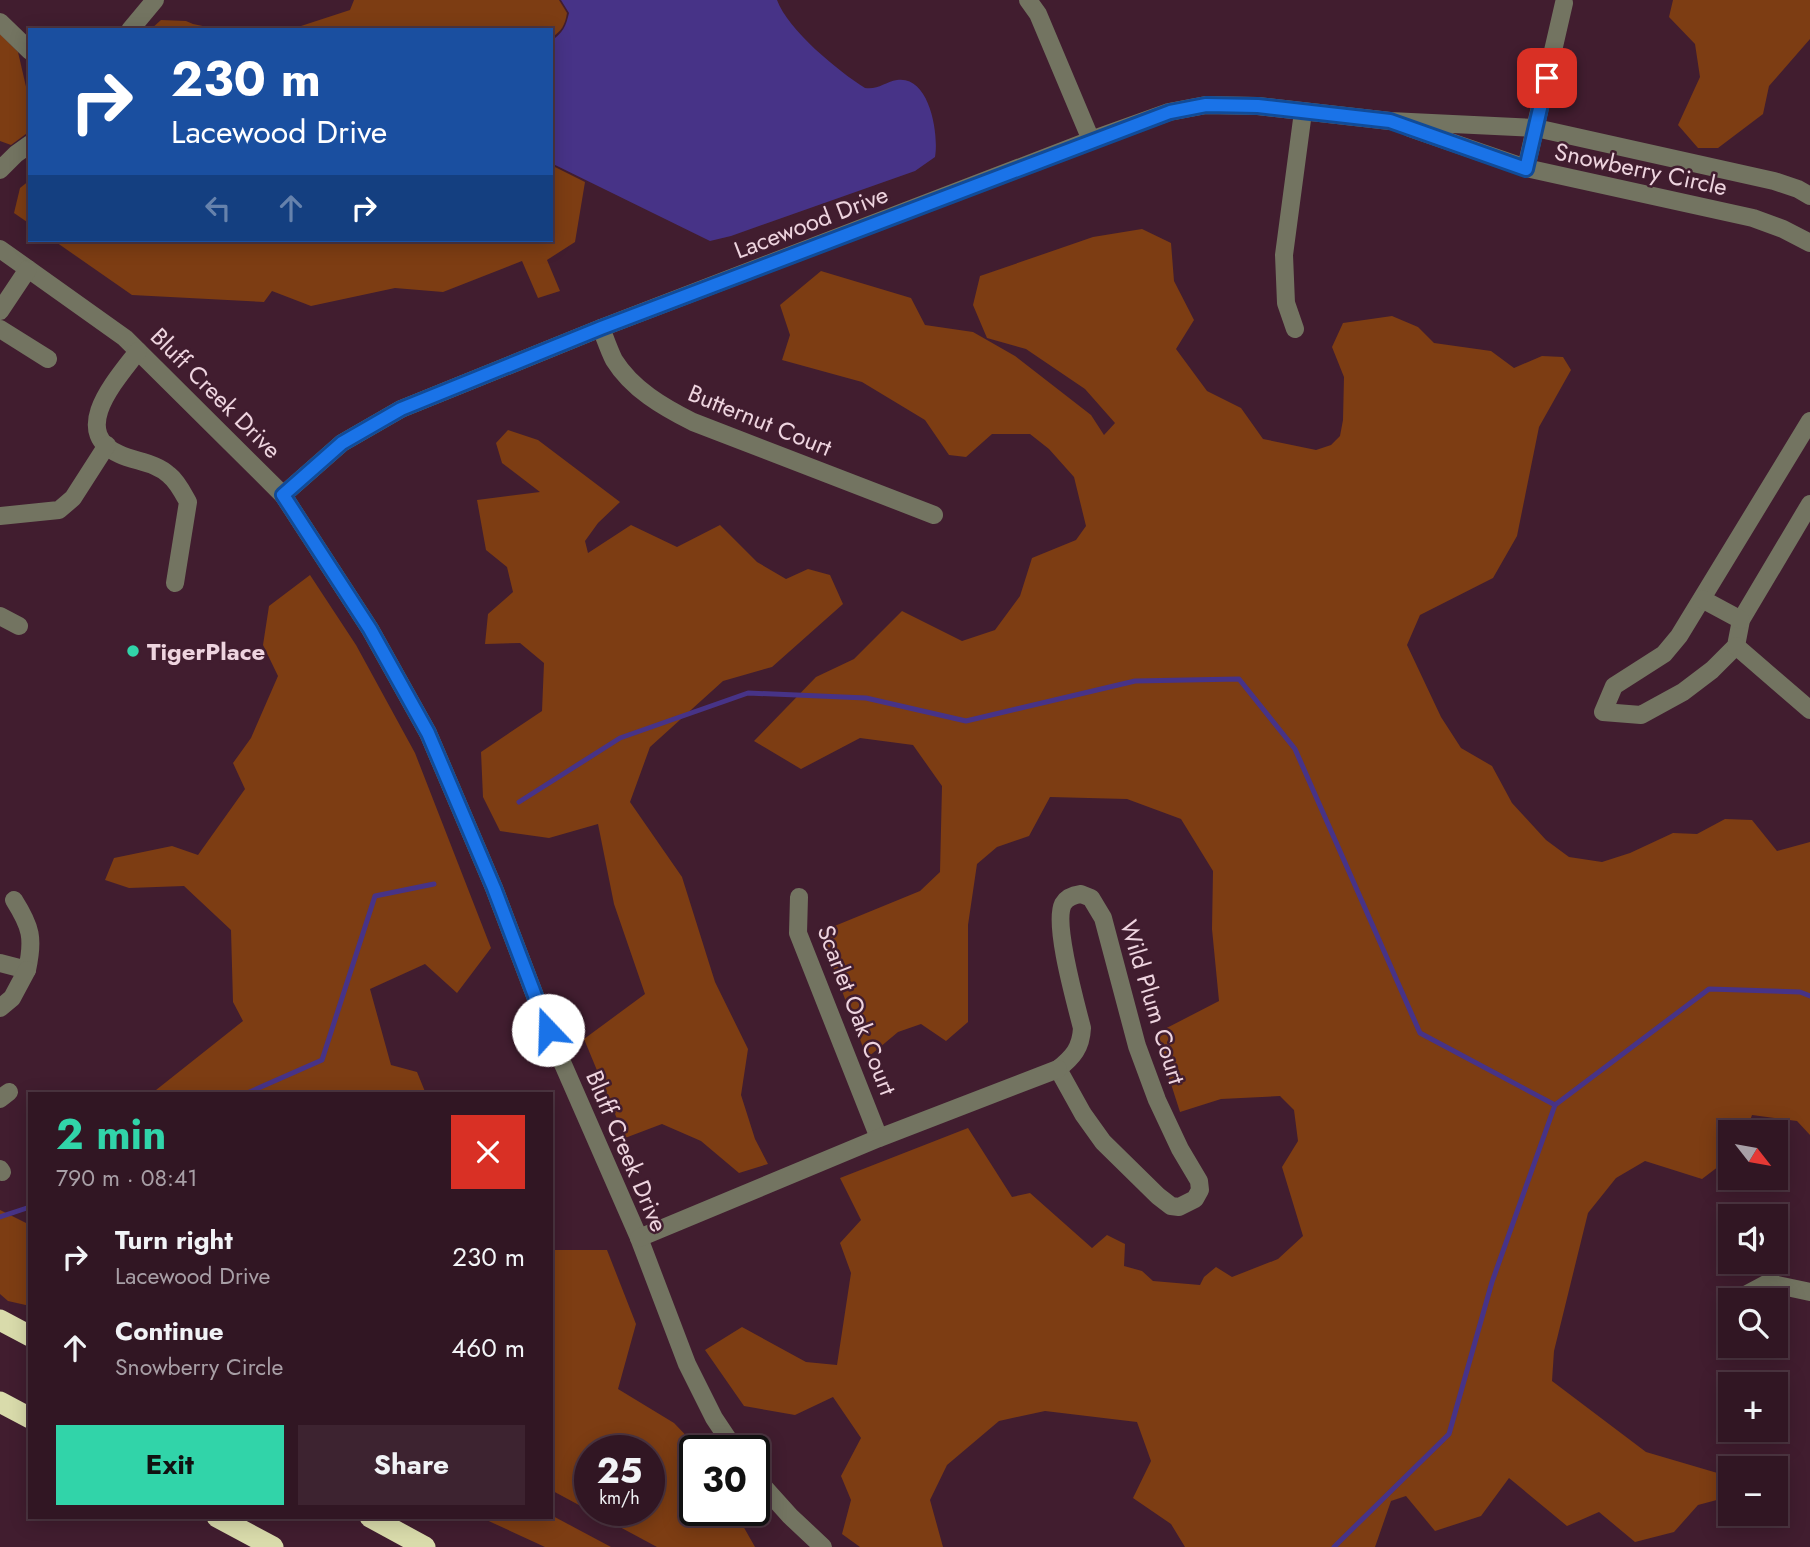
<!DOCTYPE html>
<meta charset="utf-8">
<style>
:root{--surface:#311623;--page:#3d2330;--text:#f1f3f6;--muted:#a89fa6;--line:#4c3541;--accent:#31d4a9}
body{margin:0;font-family:Jost,sans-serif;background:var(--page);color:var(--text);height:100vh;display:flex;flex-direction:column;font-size:26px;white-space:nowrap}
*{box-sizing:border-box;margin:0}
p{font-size:23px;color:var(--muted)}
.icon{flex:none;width:38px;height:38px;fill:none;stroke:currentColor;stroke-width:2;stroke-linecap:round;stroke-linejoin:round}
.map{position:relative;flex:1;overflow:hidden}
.sheet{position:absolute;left:28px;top:1092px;width:525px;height:427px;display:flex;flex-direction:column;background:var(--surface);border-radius:0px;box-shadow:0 4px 18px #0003,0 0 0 2px var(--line)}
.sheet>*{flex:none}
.guide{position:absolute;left:28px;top:28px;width:525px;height:214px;border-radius:0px;box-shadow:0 4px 18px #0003,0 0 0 2px var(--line);background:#1a4fa0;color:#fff;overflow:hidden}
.needle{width:46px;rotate:121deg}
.buttons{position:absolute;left:1718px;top:1120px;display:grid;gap:14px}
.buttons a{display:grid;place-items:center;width:70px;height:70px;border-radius:0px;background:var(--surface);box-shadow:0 4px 18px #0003,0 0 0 2px var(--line);font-size:35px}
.speed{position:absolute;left:574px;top:1435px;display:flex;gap:14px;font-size:35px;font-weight:700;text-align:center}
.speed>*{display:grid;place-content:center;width:91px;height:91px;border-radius:50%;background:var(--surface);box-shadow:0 4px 18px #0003,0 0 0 2px var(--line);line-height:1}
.speed small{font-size:18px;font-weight:400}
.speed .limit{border:4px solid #111;border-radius:10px;background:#fff;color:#111}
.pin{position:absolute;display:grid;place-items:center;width:60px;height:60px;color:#fff;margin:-30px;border-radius:14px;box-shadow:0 4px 10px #0006}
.me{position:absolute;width:77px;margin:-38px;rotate:339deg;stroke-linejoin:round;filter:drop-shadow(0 0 5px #0008)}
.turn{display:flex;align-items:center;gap:24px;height:147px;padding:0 28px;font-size:32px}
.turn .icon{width:91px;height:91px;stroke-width:2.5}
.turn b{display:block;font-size:49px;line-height:60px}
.lanes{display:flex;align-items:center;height:66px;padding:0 28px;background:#0003;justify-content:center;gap:35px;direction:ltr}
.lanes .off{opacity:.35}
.round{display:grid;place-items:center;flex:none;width:74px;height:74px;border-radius:0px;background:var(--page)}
.overview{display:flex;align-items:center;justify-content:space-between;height:119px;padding:0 28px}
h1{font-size:42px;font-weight:700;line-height:52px;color:var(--accent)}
.cta{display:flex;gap:14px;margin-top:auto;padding:14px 28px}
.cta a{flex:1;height:80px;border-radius:0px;background:var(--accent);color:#111;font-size:28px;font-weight:700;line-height:80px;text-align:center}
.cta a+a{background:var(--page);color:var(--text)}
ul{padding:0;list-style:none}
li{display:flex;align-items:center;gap:21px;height:91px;padding:0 28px}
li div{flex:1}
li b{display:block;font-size:26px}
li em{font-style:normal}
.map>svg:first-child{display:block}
.green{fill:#7d3d13;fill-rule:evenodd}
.water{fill:#473387}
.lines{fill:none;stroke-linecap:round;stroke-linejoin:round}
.stream{stroke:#473387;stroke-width:5}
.minor{stroke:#737461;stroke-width:18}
.highway{stroke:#d9dbab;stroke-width:21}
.route-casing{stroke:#114b97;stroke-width:18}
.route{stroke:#1a73e8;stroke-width:12}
.poi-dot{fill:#31d4a9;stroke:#411d2f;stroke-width:2.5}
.labels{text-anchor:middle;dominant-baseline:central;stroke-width:5;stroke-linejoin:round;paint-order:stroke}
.street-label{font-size:24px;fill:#eed4df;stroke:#411d2f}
.poi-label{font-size:24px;font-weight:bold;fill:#eed4df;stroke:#411d2f;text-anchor:start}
</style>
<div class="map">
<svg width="1810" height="1547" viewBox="0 0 1810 1547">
<rect width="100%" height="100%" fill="#411d2f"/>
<!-- green -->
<g class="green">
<path d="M354,0H559L567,13C565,25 562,31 551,38V30H297L301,26L350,10Z"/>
<path d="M1673,0H1810V39L1769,86L1763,114L1718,148H1698L1678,125L1700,77L1695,44L1669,17Z"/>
<path d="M161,20L186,21L193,24L222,30H150Z"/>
<path d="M0,34L18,52L30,104V131L11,145L0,141Z"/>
<path d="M551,165L585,182L575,242L547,260L560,291L538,298L522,261L443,292L395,288L311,306L272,291L264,302L132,295L53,240H551Z"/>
<path d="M30,180V224L14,213L20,188Z"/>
<path d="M1142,229L1171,243L1174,281L1194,320L1176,349L1207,391L1241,408L1263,439L1316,450L1331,445L1340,436L1343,420L1344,377L1332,347L1343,323L1392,316L1418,327L1434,343L1491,351L1514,368L1542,356L1563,357L1571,370L1539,427L1517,536L1493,578L1420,615L1407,645L1441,717L1461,748L1492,766L1512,803L1546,840L1569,857L1602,862L1630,853L1673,833L1697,834L1725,819L1752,820L1777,851L1810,842V1135L1797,1121L1752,1115L1746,1132H1731V1157L1702,1179L1645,1161L1616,1178L1588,1213L1554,1351L1552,1381L1646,1452L1731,1477L1728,1497L1698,1505L1674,1532L1635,1542L1599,1512L1567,1526L1509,1478L1481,1516L1435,1531L1406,1496L1391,1501L1375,1547H1185L1171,1524L1133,1498L1151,1461L1137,1422L1045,1411L999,1421L947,1465L930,1500L943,1547H860L842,1534L851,1500L841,1476L861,1438L833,1397L795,1415L744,1406L705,1350L742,1327L806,1362L837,1365L851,1273L840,1243L861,1220L840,1178L968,1128L1012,1197L1030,1193L1092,1248L1107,1235L1125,1244L1124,1266L1142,1271L1153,1281L1200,1285L1204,1277L1216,1267L1232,1277L1278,1259L1303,1236L1282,1167L1298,1141L1294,1110L1280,1096L1221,1099L1180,1112L1155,1034L1219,1001L1212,929L1213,871L1181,819L1127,799L1050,797L1029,836L997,847L977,864L968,925V1022L946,1041L921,1024L898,1032L867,1058L820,932L920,891L940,872L942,786L913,745L860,738L801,769L754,741L816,677L854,659L902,611L962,641L995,630L1020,596L1032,558L1076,540L1086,526L1074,477L1049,449L1030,434H992L966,457L949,455L925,420L862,382L782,360L790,335L780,305L821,271L911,298L925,325L973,332L1015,356L1091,415L1104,435L1115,423L1085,389L1026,349L987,338L973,305L980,276L1093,237Z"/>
<path d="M508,430L538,440L620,502L598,523L585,541L588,553L631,525L677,547L720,525L757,562L786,579L808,569L830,575L843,604L772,667L723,681L650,747L630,802L682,877L715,982L748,1049L741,1095L755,1139L768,1164L739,1173L701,1141L662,1124L625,1138L584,1039L645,994L614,904L598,824L549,838L500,831L483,797L481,752L542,711L544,663L520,643L485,644L488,614L513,592L507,567L486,550L477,500L540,492L502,463L496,443Z"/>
<path d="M310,575L356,645L415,753L491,948L457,993L425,964L370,989L391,1065L417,1072L426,1094H151L243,1021L233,1002L231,930L184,886L129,888L105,880L114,858L172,846L198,855L245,789L233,763L251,738L278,676L263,645L269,606Z"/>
<path d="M0,1210L30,1225V1306L8,1301L0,1294Z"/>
<path d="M607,1250L636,1324L618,1389L674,1423L700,1450L695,1451V1510H734L755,1547H657L551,1490V1250ZM590,1451H649V1510H590Z"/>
<path d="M551,1515L611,1547H545L480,1517H551Z"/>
</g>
<!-- water -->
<path class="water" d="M561,0H777C788,30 838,71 865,88C878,90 885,82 897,80C930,75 939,135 935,157L915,171L731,236L710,241L551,163V41C563,33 566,26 569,13Z"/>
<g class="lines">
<!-- stream -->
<g class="stream">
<path d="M519,802L620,738L748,693L866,698L966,721L1135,681L1239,679L1295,749L1420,1033L1555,1105L1709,989L1800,992L1810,996"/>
<path d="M245,1094L322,1060L375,896L434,884"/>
<path d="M0,1217L30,1207"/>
<path d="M1334,1547L1449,1434L1492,1282L1555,1105"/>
</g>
<!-- minor -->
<g class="minor">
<path d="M1028,0L1038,14L1091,140"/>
<path d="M0,22L30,51"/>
<path d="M130,30L155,0"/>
<path d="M1410,128L1526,168L1753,218L1783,229L1810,243"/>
<path d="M1526,168L1564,3"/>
<path d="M0,170L16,154L30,144"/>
<path d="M0,249L125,338L283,495L370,629L428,733L494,888L548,1030L639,1238L687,1364L714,1418L736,1451"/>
<path d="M0,311L28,269"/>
<path d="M601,328C605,338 609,350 614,360C632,389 663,407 693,422L934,515"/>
<path d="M0,329L48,359"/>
<path d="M1295,329L1286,303L1284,255L1303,112"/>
<path d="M138,351C118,378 68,431 119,454C136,462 155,462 169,475C177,481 183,493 188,502L175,583"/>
<path d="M1810,421L1679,636L1664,654L1614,686L1603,712L1641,715L1683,692L1712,670L1736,646L1741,620L1810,504"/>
<path d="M283,495L342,443L401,409L601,328L1091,140L1169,112L1206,105L1258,106L1390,121L1536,128L1774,181L1798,189L1810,196"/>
<path d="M0,516L59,510L73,498L107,445"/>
<path d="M1702,599L1741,620"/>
<path d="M0,616L19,626"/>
<path d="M1736,646L1810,710"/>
<path d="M1081,894L1091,898L1103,918L1137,1046L1157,1100L1180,1149L1199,1181L1200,1190L1195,1199L1179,1207L1171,1206L1158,1196L1103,1142L1083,1114L1058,1069C1073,1057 1081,1048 1082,1028C1076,1004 1053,924 1063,904C1067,897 1073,895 1081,894Z"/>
<path d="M799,897L798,933L879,1138"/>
<path d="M0,963L27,970C34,938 31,927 14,900"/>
<path d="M0,1008L12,998L27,970"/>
<path d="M0,1099L9,1092"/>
<path d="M0,1169L2,1172"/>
<path d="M639,1238L879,1138L1058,1069"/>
<path d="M1738,1299L1768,1283L1810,1292"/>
<path d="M754,1476L790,1516L823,1547"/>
</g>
<!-- highway -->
<g class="highway">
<path d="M0,1320L30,1336"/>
<path d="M0,1402L30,1418"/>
<path d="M217,1517L273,1547"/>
<path d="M370,1517L425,1547"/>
</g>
</g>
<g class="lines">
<defs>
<path id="route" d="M548,1030L494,888L428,733L370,629L283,495L342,443L401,409L601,328L1170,112L1206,105L1258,106L1390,121L1526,169L1547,78"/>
</defs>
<!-- route casing -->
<use href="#route" class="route-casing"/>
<!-- route -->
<use href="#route" class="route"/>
</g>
<!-- markers -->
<circle class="poi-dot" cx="133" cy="651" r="7"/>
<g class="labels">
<!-- street labels -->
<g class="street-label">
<text transform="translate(1641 169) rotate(12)">Snowberry Circle</text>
<text transform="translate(811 222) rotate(-21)">Lacewood Drive</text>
<text transform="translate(216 393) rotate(45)">Bluff Creek Drive</text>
<text transform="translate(760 420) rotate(22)">Butternut Court</text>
<text transform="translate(1153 1002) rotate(73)">Wild Plum Court</text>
<text transform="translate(857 1010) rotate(69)">Scarlet Oak Court</text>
<text transform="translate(627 1151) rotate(67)">Bluff Creek Drive</text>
</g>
<!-- poi labels -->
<g class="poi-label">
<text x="147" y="651">TigerPlace</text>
</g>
</g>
</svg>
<div class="buttons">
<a><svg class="needle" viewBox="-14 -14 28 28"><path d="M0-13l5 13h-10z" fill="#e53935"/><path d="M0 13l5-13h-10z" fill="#a89fa6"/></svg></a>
<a><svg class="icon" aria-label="sound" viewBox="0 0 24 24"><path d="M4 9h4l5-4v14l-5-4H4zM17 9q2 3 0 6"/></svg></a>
<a><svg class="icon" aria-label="search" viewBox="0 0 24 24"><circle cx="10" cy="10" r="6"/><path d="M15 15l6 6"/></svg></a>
<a>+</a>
<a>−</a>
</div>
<div class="speed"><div>25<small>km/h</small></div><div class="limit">30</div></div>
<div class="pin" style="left:1547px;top:78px;background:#d93025"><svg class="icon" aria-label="arrive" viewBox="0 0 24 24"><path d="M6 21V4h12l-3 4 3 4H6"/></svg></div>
<svg class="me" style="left:548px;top:1030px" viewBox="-20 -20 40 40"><circle r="19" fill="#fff"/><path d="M0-13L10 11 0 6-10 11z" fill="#1a73e8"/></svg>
<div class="guide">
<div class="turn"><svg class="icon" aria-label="right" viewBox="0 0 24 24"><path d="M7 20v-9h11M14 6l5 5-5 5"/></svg><div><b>230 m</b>Lacewood Drive</div></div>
<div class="lanes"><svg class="icon off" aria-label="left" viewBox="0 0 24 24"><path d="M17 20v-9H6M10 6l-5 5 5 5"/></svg><svg class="icon off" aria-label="ahead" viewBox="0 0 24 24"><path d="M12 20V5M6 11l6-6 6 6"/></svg><svg class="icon" aria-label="right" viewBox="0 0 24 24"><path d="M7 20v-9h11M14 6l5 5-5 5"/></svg></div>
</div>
<section class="sheet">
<div class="overview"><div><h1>2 min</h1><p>790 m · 08:41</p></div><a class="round" style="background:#d93025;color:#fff"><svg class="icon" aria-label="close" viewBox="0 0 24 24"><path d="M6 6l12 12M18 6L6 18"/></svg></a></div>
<ul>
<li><svg class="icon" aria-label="right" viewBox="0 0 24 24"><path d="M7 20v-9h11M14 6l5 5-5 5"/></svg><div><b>Turn right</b><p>Lacewood Drive</p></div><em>230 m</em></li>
<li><svg class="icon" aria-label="ahead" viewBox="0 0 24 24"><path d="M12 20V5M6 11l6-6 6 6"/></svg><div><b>Continue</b><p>Snowberry Circle</p></div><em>460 m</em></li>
</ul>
<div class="cta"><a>Exit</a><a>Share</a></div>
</section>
</div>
